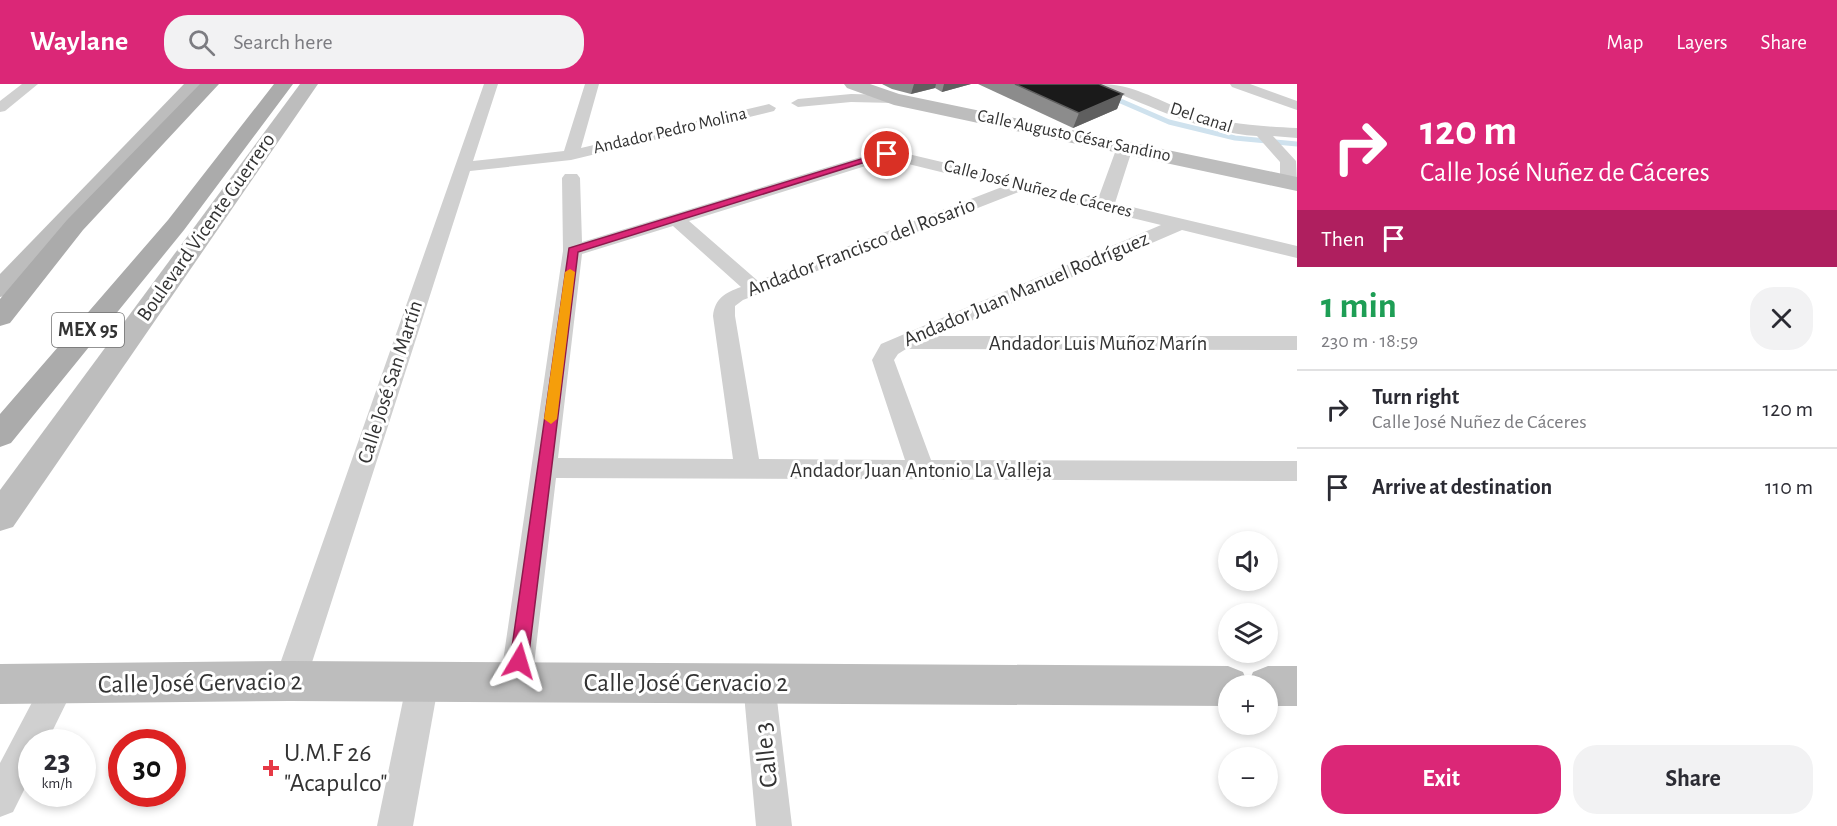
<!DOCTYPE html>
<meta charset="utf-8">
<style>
:root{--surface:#fff;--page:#f2f2f3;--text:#2b2b33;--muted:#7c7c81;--line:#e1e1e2;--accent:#db2777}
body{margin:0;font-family:"Alegreya Sans",sans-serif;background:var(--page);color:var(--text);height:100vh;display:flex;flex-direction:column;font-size:22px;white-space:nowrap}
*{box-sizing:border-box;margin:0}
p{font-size:20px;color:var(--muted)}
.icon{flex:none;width:33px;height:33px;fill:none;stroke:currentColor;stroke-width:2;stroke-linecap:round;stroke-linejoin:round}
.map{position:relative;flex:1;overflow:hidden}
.sheet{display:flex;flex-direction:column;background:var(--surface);width:540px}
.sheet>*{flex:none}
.guide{background:#db2777;color:#fff;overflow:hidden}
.fabs{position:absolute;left:1218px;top:447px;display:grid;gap:12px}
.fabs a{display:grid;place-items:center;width:60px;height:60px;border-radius:50%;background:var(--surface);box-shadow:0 3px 9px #0003;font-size:30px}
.speed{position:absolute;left:18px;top:645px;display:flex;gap:12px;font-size:30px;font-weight:700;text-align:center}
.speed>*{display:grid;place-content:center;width:78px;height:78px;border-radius:50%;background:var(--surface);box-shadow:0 3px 9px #0003;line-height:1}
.speed small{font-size:15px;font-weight:400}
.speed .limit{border:9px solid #d22;background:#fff;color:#111}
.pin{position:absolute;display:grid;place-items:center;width:51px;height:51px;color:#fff;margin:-26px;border:3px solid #fff;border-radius:50%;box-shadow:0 2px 6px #0007}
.me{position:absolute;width:66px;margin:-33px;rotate:7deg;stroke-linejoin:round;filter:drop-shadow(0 0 4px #0008)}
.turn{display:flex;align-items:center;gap:21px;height:126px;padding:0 24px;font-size:27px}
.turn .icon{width:78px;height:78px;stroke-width:2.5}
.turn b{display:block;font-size:42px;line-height:51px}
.then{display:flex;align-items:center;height:57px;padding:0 24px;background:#0003;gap:12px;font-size:22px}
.round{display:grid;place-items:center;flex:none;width:63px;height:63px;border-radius:24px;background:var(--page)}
.summary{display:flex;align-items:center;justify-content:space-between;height:102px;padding:0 24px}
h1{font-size:36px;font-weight:600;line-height:45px;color:#1e9e55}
.primary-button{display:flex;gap:12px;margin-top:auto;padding:12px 24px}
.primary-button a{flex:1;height:69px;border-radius:24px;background:var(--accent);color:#fff;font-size:24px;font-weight:600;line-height:69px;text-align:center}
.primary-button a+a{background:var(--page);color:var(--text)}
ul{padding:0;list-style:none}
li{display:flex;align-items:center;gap:18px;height:78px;padding:0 24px;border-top:2px solid var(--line)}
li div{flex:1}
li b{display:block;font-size:22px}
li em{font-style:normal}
header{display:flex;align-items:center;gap:36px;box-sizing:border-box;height:84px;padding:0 30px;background:var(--accent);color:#fff}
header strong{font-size:28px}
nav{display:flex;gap:33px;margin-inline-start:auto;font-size:21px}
.search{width:420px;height:54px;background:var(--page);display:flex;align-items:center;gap:15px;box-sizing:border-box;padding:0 21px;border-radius:24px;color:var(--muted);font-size:22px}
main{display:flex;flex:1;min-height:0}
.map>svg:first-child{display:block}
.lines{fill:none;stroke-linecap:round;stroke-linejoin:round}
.stream{stroke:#cfe2ee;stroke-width:5}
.street{fill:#d0d0d0;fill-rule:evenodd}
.secondary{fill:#bdbdbd;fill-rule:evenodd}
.primary{fill:#ababab;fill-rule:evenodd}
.wall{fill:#8c8c8c}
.shaded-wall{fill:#5f5f5f}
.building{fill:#1a1a1a;stroke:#5f5f5f;stroke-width:1.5}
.route{fill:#db2777;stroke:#8e194d;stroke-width:1.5}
.slow{fill:#f59e0b}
.poi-dot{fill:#e63946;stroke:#fff;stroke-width:2}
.labels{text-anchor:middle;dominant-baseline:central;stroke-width:6;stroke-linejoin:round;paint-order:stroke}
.far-street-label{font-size:18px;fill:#333;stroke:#fff}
.shield{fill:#fff;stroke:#707070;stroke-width:1.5}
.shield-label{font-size:20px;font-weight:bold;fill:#333}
.street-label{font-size:21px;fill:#333;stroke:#fff}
.near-street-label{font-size:26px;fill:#333;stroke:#fff}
.near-poi-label{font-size:26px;fill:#333;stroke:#fff;text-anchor:start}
</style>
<header>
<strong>Waylane</strong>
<div class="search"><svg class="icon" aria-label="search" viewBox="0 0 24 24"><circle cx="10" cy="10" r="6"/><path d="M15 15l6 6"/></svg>Search here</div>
<nav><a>Map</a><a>Layers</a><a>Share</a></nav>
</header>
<main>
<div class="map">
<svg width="1297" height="742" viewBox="0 0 1297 742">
<rect width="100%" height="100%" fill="#fff"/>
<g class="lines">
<!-- stream -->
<path class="stream" d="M1109,12L1169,38L1235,54L1297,60"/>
<!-- street -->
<g class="street">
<path d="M22,0H38L5,27L0,28V17Z"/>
<path d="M484,0H498L473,77L564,67L585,0H599L581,64L769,20L776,24L774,27L571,76L470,87L306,597L301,608L290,612L279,608L274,597Z"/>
<path d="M1101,0C1132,0 1155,15 1184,26C1224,40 1255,42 1297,44V54L1273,52L1296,77L1297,98L1289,102L1283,101L1280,97V78L1257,52C1203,49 1152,23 1103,3Z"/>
<path d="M1230,0H1250L1297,17V26L1232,3Z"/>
<path d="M851,10L894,11L901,15L894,19L851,18L798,23L791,19L798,15Z"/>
<path d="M1125,58L1133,63L1115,119L1297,162V174L1182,146L936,252H1297V266L906,265L898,270L894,276L931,376L1297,377V397L556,394L532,598L527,609L516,613L505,609L500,598L563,167L562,94L565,90H577L580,94L582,158L887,65L1098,115L1117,63ZM888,75L1002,103L758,197L689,137ZM1021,107L1161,141L881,260L872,276L905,376L759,375L735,232V222L743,216ZM673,142L741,203C725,209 715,214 713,232L733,375L558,374L582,170Z"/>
<path d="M423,582L434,586L439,597L413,742H377L407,597L412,586Z"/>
<path d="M759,584L770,588L775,599L792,742H756L743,599L748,588Z"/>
<path d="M59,586L71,590L75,601L47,658H32V690L13,728L0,733V679L47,590Z"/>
</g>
<!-- secondary -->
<g class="secondary">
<path d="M184,0H203L9,211L0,213V190Z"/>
<path d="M300,0H318L13,443L0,447V406Z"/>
<path d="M844,0H870L899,10L1297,93V107L894,21L847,4Z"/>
<path d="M290,577L1228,582L1243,588L1248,600L1253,588L1268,582H1297V622H1268V602H1228V622L290,617L0,620V580Z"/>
</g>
<!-- primary -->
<g class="primary">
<path d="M200,0H219L83,146L10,239L0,242V215L67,136Z"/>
<path d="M274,0H293L184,146L11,359L0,363V330L168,136Z"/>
</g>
</g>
<!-- wall -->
<g class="wall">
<path d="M882,0H971L942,8L935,4L911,10L892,5Z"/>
<path d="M978,0H1099L1123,10L1117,25L1073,44Z"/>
</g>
<!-- shaded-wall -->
<g class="shaded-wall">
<path d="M914,0H936L935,4L911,10Z"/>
<path d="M944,0H971L942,8Z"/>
<path d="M1123,10L1117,25L1073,44L1079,29Z"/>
</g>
<!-- building -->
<path class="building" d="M1015,0H1099L1123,10L1079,29Z"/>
<!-- route -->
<path class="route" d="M884,68L891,70L578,168L528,577L525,582L519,584L513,582L510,577L569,164Z"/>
<!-- slow -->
<path class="slow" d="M570,185L575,188L557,335L551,340L544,335L565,188Z"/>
<!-- markers -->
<path class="poi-dot" d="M268 675h6v6h6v6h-6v6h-6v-6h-6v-6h6z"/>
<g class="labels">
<!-- far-street labels -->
<g class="far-street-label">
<text transform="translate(1201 34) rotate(18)">Del canal</text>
<text transform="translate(670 47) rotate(-13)">Andador Pedro Molina</text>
<text transform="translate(1074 52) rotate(12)">Calle Augusto César Sandino</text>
<text transform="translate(1038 105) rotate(14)">Calle José Nuñez de Cáceres</text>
</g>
<!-- shield labels -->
<rect class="shield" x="52" y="229" width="72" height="34" rx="4.5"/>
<g class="shield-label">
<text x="88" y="246">MEX 95</text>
</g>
<!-- street labels -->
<g class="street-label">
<text transform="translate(206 143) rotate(-55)">Boulevard Vicente Guerrero</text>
<text transform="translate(861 163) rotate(-21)">Andador Francisco del Rosario</text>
<text transform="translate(1026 205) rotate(-23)">Andador Juan Manuel Rodríguez</text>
<text x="1098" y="259">Andador Luis Muñoz Marín</text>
<text transform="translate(390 298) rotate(-72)">Calle José San Martín</text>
<text x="921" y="386">Andador Juan Antonio La Valleja</text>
</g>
<!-- near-street labels -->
<g class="near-street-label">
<text transform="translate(200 599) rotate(-1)">Calle José Gervacio 2</text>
<text x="686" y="599">Calle José Gervacio 2</text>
<text transform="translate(766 671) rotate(-96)">Calle 3</text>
</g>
<!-- near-poi labels -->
<g class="near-poi-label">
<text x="284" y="669">U.M.F 26<tspan x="284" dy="30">"Acapulco"</tspan></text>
</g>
</g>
</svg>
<div class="fabs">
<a><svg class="icon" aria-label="sound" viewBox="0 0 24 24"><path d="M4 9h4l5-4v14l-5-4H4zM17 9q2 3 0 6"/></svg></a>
<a><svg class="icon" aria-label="layers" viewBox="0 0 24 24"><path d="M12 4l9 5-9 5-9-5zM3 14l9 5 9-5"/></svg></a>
<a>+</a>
<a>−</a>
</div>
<div class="speed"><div>23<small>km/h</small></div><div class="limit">30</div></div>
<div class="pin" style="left:887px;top:70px;background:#d93025"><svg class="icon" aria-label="arrive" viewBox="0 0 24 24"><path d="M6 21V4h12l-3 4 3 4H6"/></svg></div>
<svg class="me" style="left:519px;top:577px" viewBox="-20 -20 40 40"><path d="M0-17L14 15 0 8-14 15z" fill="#db2777" stroke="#fff" stroke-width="4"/></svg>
</div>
<section class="sheet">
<div class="guide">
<div class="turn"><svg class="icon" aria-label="right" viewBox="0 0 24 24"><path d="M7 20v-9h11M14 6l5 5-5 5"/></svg><div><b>120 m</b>Calle José Nuñez de Cáceres</div></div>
<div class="then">Then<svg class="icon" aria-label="arrive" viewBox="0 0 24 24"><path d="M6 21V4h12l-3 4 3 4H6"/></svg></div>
</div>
<div class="summary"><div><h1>1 min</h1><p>230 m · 18:59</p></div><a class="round"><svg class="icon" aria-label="close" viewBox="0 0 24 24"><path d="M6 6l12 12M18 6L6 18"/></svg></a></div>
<ul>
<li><svg class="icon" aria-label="right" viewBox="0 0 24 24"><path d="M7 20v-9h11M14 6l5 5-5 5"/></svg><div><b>Turn right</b><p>Calle José Nuñez de Cáceres</p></div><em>120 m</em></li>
<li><svg class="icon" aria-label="arrive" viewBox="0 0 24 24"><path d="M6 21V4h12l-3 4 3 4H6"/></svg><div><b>Arrive at destination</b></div><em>110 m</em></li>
</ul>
<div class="primary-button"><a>Exit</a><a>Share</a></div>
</section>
</main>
